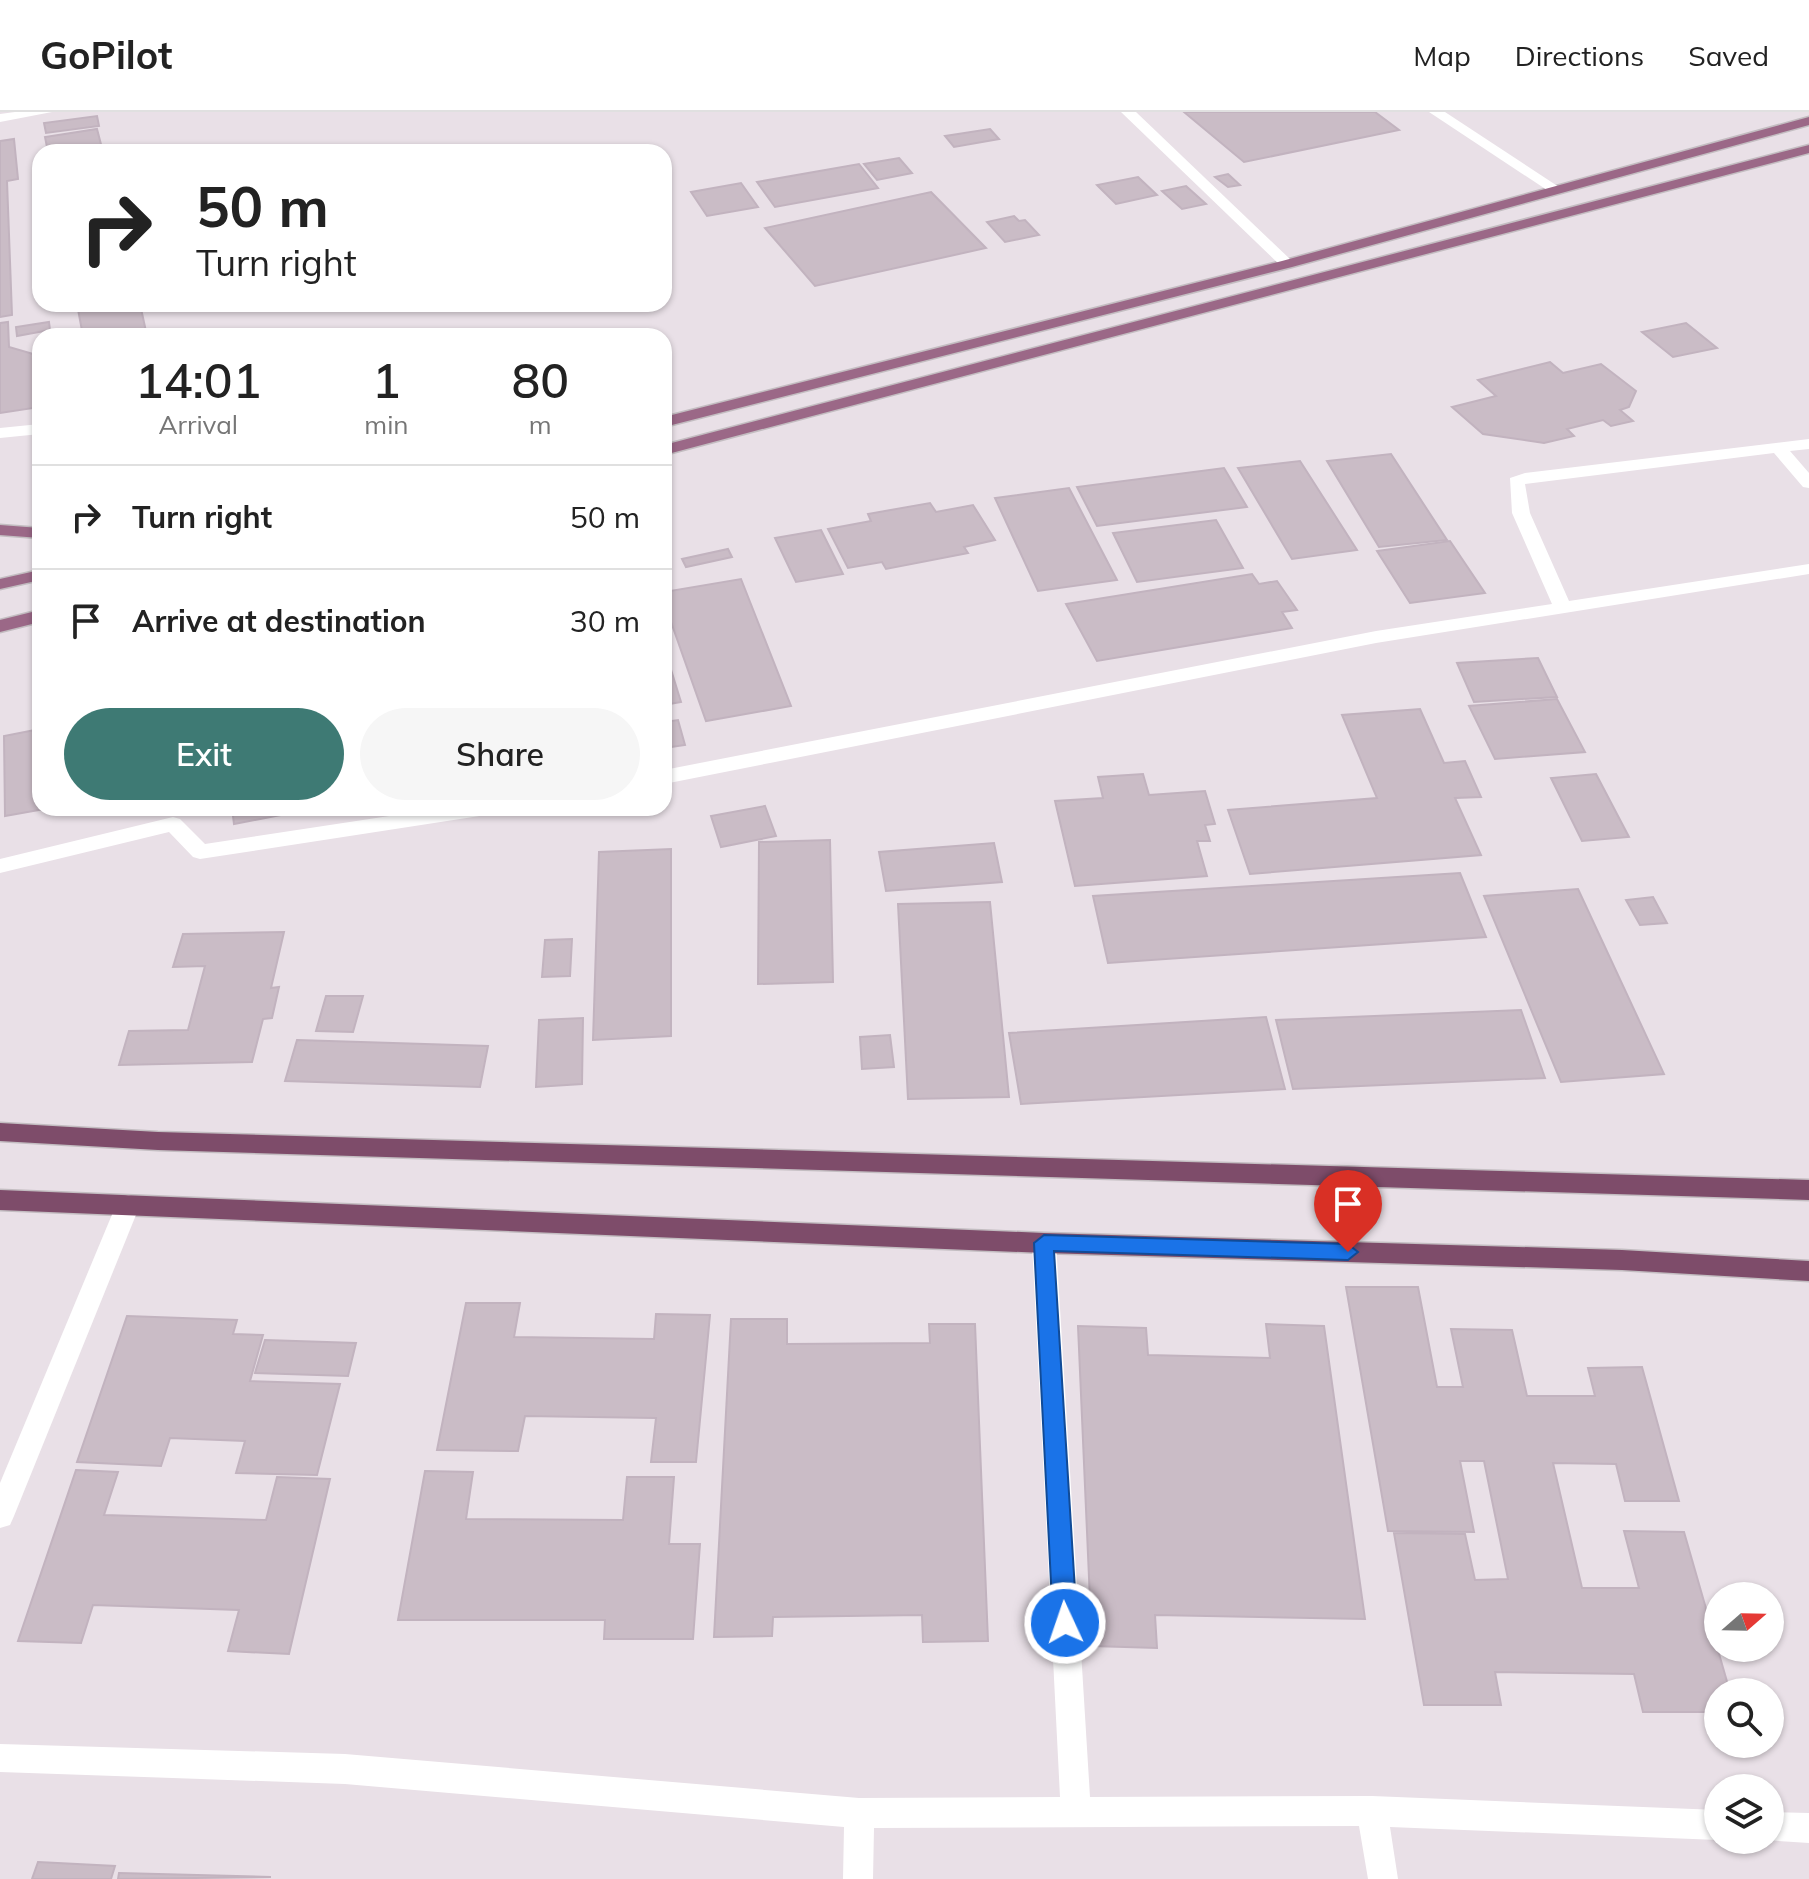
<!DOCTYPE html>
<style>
:root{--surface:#fff;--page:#f6f6f6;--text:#222;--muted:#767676;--line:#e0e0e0;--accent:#3e7a74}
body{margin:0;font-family:Mulish,sans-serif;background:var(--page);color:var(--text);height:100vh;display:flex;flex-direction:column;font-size:30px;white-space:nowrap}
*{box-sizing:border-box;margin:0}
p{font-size:26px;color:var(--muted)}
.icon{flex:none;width:44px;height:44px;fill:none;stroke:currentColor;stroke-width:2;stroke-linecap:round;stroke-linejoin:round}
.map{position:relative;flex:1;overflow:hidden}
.details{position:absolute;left:32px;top:216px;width:640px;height:488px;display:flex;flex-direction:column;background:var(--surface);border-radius:24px;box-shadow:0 2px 6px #0004}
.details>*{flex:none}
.top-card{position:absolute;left:32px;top:32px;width:640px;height:168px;border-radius:24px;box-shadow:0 2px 6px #0004;background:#fff;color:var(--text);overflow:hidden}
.needle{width:52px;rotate:70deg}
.tools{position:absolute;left:1704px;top:1470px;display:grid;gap:16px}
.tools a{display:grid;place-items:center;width:80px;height:80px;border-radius:50%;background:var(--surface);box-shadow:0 2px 6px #0004;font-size:40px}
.pin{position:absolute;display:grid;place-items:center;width:68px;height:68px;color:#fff;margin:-82px -34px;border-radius:50% 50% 50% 0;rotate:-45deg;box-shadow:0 0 8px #0007}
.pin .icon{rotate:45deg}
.me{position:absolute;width:88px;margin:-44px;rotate:357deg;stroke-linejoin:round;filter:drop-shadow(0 0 6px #0008)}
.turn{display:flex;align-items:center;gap:28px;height:168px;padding:0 32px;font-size:36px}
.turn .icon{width:104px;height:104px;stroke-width:2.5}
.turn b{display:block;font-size:56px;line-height:68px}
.eta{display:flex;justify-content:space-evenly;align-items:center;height:136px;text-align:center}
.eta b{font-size:48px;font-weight:600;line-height:56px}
.cta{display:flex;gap:16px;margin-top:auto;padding:16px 32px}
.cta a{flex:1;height:92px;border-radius:48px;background:var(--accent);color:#fff;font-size:32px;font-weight:600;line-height:92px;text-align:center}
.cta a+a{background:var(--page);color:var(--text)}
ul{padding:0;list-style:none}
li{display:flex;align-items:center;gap:24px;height:104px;padding:0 32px;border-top:2px solid var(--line)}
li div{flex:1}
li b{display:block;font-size:30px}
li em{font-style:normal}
header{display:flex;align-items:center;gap:48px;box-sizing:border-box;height:112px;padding:0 40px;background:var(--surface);border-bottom:2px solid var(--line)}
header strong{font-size:38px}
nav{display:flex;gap:44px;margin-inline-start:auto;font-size:28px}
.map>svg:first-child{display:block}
.building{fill:#cabcc6;stroke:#c2b3bf;stroke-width:2}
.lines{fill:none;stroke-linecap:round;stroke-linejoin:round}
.primary-casing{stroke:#c3bdc1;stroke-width:3}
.trunk-casing{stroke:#c3bdc1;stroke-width:3}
.service{fill:#fff;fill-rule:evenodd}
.minor{fill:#fff;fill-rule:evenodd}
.primary{fill:#9b6887;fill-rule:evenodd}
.trunk{fill:#7e4c6a;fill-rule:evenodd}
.route{fill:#1a73e8;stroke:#114b97;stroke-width:2}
</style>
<header>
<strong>GoPilot</strong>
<nav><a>Map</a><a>Directions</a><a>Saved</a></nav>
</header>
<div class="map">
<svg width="1809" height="1767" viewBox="0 0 1809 1767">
<rect width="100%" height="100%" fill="#e9e0e7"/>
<!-- building -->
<g class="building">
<path d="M1184,0H1375L1399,18L1244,50Z"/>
<path d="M97,4L99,14L46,21L44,11Z"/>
<path d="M97,17L103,40H48L45,25Z"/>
<path d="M990,17L999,27L954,35L945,24Z"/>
<path d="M14,27L18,67L7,69L12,203L0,205V29Z"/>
<path d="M899,46L912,61L877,68L864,52Z"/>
<path d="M859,52L878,76L775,95L757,70Z"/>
<path d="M1228,62L1240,73L1228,75L1215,65Z"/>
<path d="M1138,65L1157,83L1116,92L1097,73Z"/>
<path d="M741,71L758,95L707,104L691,80Z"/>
<path d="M1186,74L1206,92L1182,97L1162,79Z"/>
<path d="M931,80L986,136L815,174L765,116Z"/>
<path d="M1014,104L1019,109L1025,108L1039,123L1005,130L987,110Z"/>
<path d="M77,192H140L147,224H83Z"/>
<path d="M8,210L9,235L40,244V295L0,301V211Z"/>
<path d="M49,210L50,218L17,224L16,215Z"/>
<path d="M1686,211L1717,236L1673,245L1642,220Z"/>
<path d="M1550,250L1563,261L1601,252L1636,279L1629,295L1620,298L1633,309L1611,314L1603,308L1567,317L1574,324L1544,331L1483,322L1452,295L1496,284L1478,268Z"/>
<path d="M1391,342L1447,428L1379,435L1327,349Z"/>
<path d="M1300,349L1357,438L1292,447L1238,356Z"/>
<path d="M1224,356L1247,395L1097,414L1077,375Z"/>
<path d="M1069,376L1117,468L1038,479L995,386Z"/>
<path d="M930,391L936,400L973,393L995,428L964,435L968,441L886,457L882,450L848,456L828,417L871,409L868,402Z"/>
<path d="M1216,408L1243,456L1137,470L1113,421Z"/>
<path d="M821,418L843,462L796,470L775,426Z"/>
<path d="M1450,429L1485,481L1410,491L1377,439Z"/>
<path d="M728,437L732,445L686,455L682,447Z"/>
<path d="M1252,462L1259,472L1277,469L1297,498L1282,500L1292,516L1097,549L1066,492Z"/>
<path d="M741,467L791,594L706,609L664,490V480Z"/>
<path d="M664,535L681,590L664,593Z"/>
<path d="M1538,546L1557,585L1474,590L1457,551Z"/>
<path d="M1557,587L1585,640L1495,647L1469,594Z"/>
<path d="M1420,597L1444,651L1465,649L1481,685L1455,686L1481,743L1250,762L1228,698L1377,686L1342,603Z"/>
<path d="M678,608L685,633L664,636V610Z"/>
<path d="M40,617V696H50L5,704L4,624Z"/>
<path d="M1143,662L1149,683L1205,679L1215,712L1205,713L1210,729H1197L1207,764L1075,774L1055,689L1103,686L1098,665Z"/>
<path d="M1596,662L1629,725L1582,729L1551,666Z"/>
<path d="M765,694L776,724L721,735L711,704Z"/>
<path d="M232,696H312V697L234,712Z"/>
<path d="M830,728L833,870L758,872L759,730Z"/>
<path d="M994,731L1002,770L886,779L879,740Z"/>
<path d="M671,737V924L593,928L599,740Z"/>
<path d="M1460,761L1486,825L1108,851L1093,784Z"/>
<path d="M1578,777L1664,962L1561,970L1484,784Z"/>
<path d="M1653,785L1667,811L1640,813L1626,788Z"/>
<path d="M990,790L1009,985L908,987L898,792Z"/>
<path d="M284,820L271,876L279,875L272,906L263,907L252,950L119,953L129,919L188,918L205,854L173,855L183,822Z"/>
<path d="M572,827L570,864L542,865L545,828Z"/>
<path d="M326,884H363L353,920L316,919Z"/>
<path d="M1521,898L1545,966L1293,977L1276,908Z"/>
<path d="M1266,905L1285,977L1021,992L1009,921Z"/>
<path d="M583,906L582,972L536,975L539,908Z"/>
<path d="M890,923L894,955L862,957L860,925Z"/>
<path d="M297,928L488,934L480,975L285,969Z"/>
<path d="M1346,1175H1418L1437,1275H1463L1451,1217L1512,1218L1527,1284H1595L1588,1256L1642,1255L1679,1389H1625L1616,1352L1553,1351L1582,1476H1639L1624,1419L1684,1420L1730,1580H1718V1600H1643L1634,1562L1495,1560L1501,1593H1424L1394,1421L1465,1422L1475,1468L1508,1467L1484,1349H1460L1474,1420L1388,1419Z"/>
<path d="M466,1191H520L514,1225L654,1227L656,1202L710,1203L696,1350H651L656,1306L525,1304L518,1339L437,1338Z"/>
<path d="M127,1204L237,1208L233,1222L263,1223L250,1269L340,1272L317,1363L236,1361L245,1329L170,1326L161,1354L77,1350Z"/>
<path d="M731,1207H787V1232L930,1231L929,1212H975L988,1529L923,1530L922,1503L773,1505L772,1524L714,1525Z"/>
<path d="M1266,1212L1324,1214L1365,1507L1155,1503L1157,1536L1092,1534L1078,1214L1146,1216L1148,1243L1270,1246Z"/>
<path d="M265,1228L356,1231L348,1264L255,1261Z"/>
<path d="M76,1358L118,1360L104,1403L266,1408L277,1365L330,1367L289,1542L228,1539L239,1498L93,1493L81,1531L18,1529Z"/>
<path d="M425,1359L473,1360L466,1407L623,1408L627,1365H674L669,1432H700L693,1527H604L605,1508H398Z"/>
<path d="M38,1750L115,1754L111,1767H32Z"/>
<path d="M119,1761L271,1765L118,1767Z"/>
</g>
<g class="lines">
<defs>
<g id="primary">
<path d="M1809,5V13L1292,155L664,315V305L1282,149Z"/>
<path d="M1809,33V41L664,343V333Z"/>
<path d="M0,413L40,416V426L0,423Z"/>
<path d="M40,458V468L0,477V467Z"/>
<path d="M40,498V510L0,520V508Z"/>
</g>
<g id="trunk">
<path d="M0,1011L158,1020L1809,1068V1088L158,1038L0,1029Z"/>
<path d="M0,1078L1044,1121L1622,1138L1809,1149V1169L1622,1158L1044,1141L0,1098Z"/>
</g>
</defs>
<!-- primary casing -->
<use href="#primary" class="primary-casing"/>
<!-- trunk casing -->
<use href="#trunk" class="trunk-casing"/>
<!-- service -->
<g class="service">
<path d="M15,0H52L0,10V2Z"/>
<path d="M40,312V322L0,326V316Z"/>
<path d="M1809,327V337L1790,339L1809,361V376L1803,375L1774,341L1525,372L1530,401L1569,489L1809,452V462L1376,531L664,672V658L1376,519L1552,492L1512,401L1510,366L1525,361Z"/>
<path d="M442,696H496L486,703L200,747L193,745L169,720L0,761V747L173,705L180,707L205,732Z"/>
</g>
<!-- minor -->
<g class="minor">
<path d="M1121,0H1136L1292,149V155H1282Z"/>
<path d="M1429,0H1445L1562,77L1550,80Z"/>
<path d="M128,1083L137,1086L140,1093L14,1404L10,1413L0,1416V1371L116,1093L119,1086Z"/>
<path d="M1044,1121L1053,1124L1056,1131L1090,1685L1372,1684L1718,1698V1728L1390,1715L1398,1767H1368L1359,1714L874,1716L873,1767H843L844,1715L345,1672L0,1660V1632L345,1642L859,1686L1060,1685L1032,1131L1035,1124Z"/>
<path d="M1770,1700L1809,1701V1731L1765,1728H1770Z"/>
</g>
<!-- primary -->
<use href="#primary" class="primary"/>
<!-- trunk -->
<use href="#trunk" class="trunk"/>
</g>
<!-- route -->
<path class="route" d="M1044,1123L1348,1132L1358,1140L1348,1148L1054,1139L1077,1511L1073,1519L1065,1522L1057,1519L1053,1511L1034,1131Z"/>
</svg>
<div class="tools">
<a><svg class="needle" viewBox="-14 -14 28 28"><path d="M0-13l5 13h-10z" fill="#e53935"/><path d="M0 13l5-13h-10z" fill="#767676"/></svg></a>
<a><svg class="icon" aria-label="search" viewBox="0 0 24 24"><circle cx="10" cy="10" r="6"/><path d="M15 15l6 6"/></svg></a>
<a><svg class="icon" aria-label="layers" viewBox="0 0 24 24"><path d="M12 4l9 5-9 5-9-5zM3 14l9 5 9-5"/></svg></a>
</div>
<div class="pin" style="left:1348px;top:1140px;background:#d93025"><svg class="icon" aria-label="arrive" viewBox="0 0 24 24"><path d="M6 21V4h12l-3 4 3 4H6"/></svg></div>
<svg class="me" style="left:1065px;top:1511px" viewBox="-20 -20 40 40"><circle r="17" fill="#1a73e8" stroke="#fff" stroke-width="3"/><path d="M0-11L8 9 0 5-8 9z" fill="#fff"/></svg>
<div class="top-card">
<div class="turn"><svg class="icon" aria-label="right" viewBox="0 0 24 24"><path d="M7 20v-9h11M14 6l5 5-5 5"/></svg><div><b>50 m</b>Turn right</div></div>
</div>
<section class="details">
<div class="eta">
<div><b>14:01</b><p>Arrival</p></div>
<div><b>1</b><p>min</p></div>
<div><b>80</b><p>m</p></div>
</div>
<ul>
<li><svg class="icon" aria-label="right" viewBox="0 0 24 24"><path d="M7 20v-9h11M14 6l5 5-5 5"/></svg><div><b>Turn right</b></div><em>50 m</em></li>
<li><svg class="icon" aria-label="arrive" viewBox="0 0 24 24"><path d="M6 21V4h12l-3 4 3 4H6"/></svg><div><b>Arrive at destination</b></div><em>30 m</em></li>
</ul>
<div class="cta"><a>Exit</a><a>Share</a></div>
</section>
</div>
